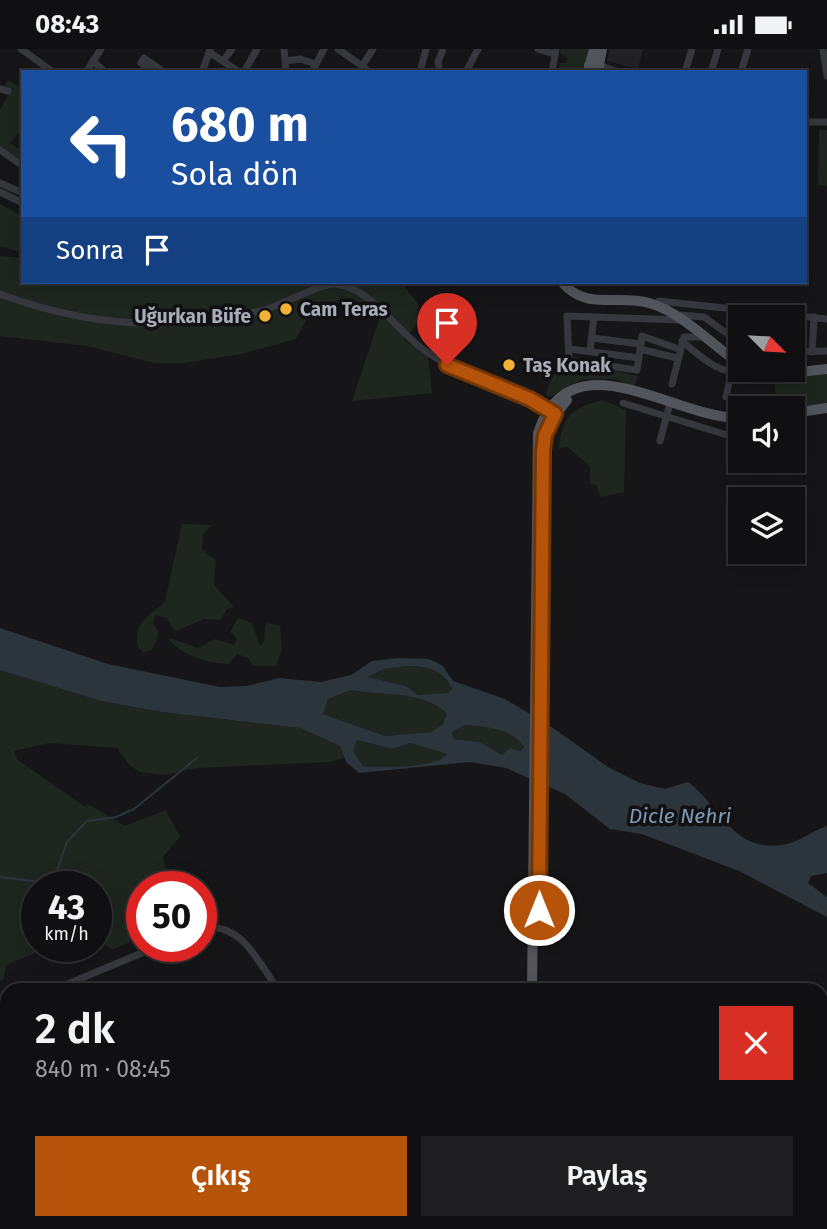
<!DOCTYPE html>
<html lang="tr">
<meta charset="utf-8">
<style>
:root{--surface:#101012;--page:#1e1e20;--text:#f1f3f6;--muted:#9c9d9f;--line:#303032;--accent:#b45309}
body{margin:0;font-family:"Fira Sans",sans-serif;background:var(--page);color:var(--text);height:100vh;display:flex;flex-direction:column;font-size:26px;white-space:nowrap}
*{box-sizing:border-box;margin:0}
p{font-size:23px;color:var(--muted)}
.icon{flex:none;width:38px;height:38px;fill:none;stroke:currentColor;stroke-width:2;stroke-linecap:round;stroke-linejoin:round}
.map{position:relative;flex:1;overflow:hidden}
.panel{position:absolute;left:0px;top:934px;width:828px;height:247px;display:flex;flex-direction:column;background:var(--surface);border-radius:21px 21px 0 0;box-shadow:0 4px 18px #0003,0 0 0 2px var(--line)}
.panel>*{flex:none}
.banner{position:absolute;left:21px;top:21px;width:786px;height:214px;border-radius:0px;box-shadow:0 4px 18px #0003,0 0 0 2px var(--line);background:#1a4fa0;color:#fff;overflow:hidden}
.needle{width:46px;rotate:114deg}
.tools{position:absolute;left:728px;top:256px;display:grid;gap:14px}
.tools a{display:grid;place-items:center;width:77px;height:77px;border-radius:0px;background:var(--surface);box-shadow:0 4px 18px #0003,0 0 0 2px var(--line);font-size:35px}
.speed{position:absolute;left:21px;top:822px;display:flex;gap:14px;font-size:35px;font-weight:700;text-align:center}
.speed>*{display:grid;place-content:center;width:91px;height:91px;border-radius:50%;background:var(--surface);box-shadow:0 4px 18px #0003,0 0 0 2px var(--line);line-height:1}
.speed small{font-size:18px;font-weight:400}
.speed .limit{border:10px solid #d22;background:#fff;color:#111}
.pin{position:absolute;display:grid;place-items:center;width:60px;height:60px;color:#fff;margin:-72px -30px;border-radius:50% 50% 50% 0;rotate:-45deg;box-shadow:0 0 7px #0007}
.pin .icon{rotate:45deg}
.me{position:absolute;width:77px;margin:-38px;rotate:0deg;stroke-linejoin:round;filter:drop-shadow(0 0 5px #0008)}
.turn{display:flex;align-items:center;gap:24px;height:147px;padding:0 35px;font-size:32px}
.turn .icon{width:91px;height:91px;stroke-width:2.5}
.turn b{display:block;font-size:49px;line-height:60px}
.then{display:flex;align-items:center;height:66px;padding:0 35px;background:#0003;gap:14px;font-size:26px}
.round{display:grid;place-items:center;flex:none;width:74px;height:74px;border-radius:0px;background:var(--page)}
.headline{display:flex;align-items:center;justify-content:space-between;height:119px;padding:0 35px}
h1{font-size:42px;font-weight:600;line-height:52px}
.primary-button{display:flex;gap:14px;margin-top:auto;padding:14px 35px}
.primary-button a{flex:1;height:80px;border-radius:0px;background:var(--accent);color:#fff;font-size:28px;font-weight:600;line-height:80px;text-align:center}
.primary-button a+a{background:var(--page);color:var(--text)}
.status{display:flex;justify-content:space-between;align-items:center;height:49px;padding:0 35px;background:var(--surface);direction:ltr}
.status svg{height:19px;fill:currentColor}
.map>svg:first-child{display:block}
.built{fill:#222225}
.green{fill:#1e261f}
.water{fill:#2c353c;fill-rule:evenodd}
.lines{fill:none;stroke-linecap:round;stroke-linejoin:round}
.stream{stroke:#2c353c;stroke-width:2}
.minor{stroke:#37383d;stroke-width:7}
.major{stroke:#53555c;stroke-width:10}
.route-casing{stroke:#753606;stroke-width:18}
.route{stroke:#b45309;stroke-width:12}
.poi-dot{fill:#f2b134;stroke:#111113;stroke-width:2.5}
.labels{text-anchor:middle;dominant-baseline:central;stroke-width:7;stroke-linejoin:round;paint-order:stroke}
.poi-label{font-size:19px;font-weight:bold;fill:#a8adb8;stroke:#111113;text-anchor:start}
.water-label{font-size:21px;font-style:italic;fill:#7f9bb3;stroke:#111113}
</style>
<div class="status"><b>08:43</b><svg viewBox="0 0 49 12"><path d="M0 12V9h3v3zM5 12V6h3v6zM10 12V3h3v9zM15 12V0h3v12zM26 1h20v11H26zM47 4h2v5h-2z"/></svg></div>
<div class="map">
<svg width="827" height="1180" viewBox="0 0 827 1180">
<rect width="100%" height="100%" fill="#161618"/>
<!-- built -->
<g class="built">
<path d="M610,0H643L638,20L607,12Z"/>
<rect x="371" y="1174" width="149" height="6"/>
</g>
<!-- green -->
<g class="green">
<path d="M561,0H589L584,23H559V14H566L568,10L560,4Z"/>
<path d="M8,31L23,40V79L10,94L23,102L22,113L0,97V61L10,43L3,39Z"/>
<path d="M819,81H827V137L818,136Z"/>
<path d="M0,155L23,167V204L0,197Z"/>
<path d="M0,207L23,209V233H401L419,256L416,277L403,290L428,307L432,344L352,352L379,271L348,256L308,268L296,290L241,305L184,314H154L87,297L0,287Z"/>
<path d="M565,317L606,320L638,327L634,339L616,330H583L549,348L546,345L553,326Z"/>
<path d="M827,325V355L777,359L774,331Z"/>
<path d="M602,351L626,361L624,443L601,448L596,436L590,435V417L567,398L559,400C561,368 572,359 602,351Z"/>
<path d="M182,475L212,476L203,485L202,501L216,512L214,536L234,558L227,560L220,571L205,570L175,582L167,569L156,566L153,574L159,584L152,601L143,603L138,598C132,572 152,566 165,552Z"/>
<path d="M238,569L252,574L260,597L264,593L265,577L268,574L280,577L282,600L276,617H253L248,609L237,605L229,615C211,615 181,606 169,591L170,589L198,599L215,590L234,596L237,589L230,583Z"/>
<path d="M406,617C424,616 445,621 452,640L448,644L418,646L406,637L368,628L384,620Z"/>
<path d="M0,621L101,652L162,663L300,679L340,697L344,709L329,713L197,719L164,726L140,723L129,716L117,699L49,694L14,702L18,711L84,757L90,756L125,777L166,761L180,788L163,808L170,838H142V888L112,901L96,887V838H37V898H50L6,916L4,930L0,932Z"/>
<path d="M351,641C380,647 425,641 447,665L443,675L431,683L385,687L323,665L328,650Z"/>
<path d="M465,676C486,678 511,679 524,698L521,702L510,699L502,706L480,693L454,690L452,683Z"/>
<path d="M357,691L392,700L410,694L447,705C438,719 380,719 363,717L353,702Z"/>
<path d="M0,970H7V1043L0,1047Z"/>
</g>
<!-- water -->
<path class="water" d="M0,579L108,615L220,638L247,637L279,629L321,633L351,626L372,612L398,609L428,610L442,616L453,632L505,650L556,681L608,718L640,734L665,740L688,733C720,756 731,803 782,796C797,794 812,782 827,777V824L811,827L808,834L827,848V868L739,822L642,785L610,780L565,745L506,719L470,713L359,724L346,713L340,697L300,679L162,663L101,652L0,621ZM406,617C424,616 445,621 452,640L448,644L418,646L406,637L368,628L384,620ZM351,641C380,647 425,641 447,665L443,675L431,683L385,687L323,665L328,650ZM465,676C486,678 511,679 524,698L521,702L510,699L502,706L480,693L454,690L452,683ZM357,691L392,700L410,694L447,705C438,719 380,719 363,717L353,702Z"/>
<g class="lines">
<!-- stream -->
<path class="stream" d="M0,828L48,834L54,830L67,793L87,772L116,768L134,760L197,709"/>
<!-- minor -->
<g class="minor">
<path d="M21,0L53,23"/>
<path d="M284,0L286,23"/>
<path d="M338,0L362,17"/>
<path d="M538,0L554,5"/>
<path d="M823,0L827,27"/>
<path d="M209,3L239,23"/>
<path d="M93,12L105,23"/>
<path d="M223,12L232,0"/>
<path d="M286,12L300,10L316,15"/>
<path d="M141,14L144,9L164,23"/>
<path d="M141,14L154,23"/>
<path d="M599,16L618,23"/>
<path d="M86,23L101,0"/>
<path d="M202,23L210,1"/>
<path d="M244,23L257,0"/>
<path d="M312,23L324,0"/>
<path d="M369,23L362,17L373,0"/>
<path d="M420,23L426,0"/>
<path d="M440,23L438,13L443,0"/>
<path d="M466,23L478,0"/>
<path d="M500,23H526"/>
<path d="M552,23L556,0"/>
<path d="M685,23L692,0"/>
<path d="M711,23L718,0"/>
<path d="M741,23L748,0"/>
<path d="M0,40L8,42"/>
<path d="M805,73H827"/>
<path d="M0,101L23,117"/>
<path d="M0,134L23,144"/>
<path d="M0,143L23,154"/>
<path d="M0,245C86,277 172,284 261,262C280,257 321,234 334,235C369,237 396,281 423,300C462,330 511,335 552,362"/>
<path d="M659,252L827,270"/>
<path d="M681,266L704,268L740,294"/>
<path d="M592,289L641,295"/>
<path d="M682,292C703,310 723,329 752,322"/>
<path d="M570,300L639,309"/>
<path d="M640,300L677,309"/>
<path d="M679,300L642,287L637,321L569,311L567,267L680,271"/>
<path d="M590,302L594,268"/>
<path d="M793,303L827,302"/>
<path d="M812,303L814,268"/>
<path d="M672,335L684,288H703"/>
<path d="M726,348L731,324"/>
<path d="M623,354L740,390"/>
<path d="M660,392L669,358"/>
<path d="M201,879C241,872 257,911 277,939"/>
<path d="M274,941L364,942"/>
<path d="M51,942L156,898"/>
<path d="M0,958L7,957"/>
</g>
<!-- major -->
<g class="major">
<path d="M590,15L594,0"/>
<path d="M599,16L602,0"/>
<path d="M589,23V16L594,13L599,16V23"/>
<path d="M562,233C585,262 618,245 649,254C682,263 712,296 740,315"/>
<path d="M749,320L773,326L827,320"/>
<path d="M793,364L827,359"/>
<path d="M544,395L550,373L567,351"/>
<path d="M532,942L538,384C570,285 675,370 740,369"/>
<path d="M529,1180L530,1174"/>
</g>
</g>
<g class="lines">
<defs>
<path id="route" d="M447,316L530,350L555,365L545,386L543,402L539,861"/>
</defs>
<!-- route casing -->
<use href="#route" class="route-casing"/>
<!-- route -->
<use href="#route" class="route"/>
</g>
<!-- markers -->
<g class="poi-dot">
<circle cx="286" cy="260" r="7"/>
<circle cx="265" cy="267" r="7"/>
<circle cx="509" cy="316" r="7"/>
</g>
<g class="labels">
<!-- poi labels -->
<g class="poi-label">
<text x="300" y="260">Cam Teras</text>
<text x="251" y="267" text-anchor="end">Uğurkan Büfe</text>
<text x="523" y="316">Taş Konak</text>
</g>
<!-- water labels -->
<g class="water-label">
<text x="680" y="767">Dicle Nehri</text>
</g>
</g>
</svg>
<div class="tools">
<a><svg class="needle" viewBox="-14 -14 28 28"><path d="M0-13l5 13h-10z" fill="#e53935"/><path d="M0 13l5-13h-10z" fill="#9c9d9f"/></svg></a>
<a><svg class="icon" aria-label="sound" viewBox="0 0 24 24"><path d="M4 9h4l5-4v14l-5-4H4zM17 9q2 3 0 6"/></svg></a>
<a><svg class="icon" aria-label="layers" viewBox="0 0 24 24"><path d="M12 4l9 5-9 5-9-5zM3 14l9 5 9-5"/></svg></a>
</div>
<div class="speed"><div>43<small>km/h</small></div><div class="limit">50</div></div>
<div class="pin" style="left:447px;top:316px;background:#d93025"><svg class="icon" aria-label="arrive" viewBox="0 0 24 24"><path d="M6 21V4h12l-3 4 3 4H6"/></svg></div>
<svg class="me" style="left:539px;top:861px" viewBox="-20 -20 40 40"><circle r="17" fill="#b45309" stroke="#fff" stroke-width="3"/><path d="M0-11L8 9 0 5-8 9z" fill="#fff"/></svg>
<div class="banner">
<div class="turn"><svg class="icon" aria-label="left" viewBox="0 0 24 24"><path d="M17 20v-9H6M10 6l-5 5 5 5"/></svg><div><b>680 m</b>Sola dön</div></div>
<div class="then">Sonra<svg class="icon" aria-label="arrive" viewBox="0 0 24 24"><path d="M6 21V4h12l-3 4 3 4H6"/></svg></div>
</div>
<section class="panel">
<div class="headline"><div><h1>2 dk</h1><p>840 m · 08:45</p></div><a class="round" style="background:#d93025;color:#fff"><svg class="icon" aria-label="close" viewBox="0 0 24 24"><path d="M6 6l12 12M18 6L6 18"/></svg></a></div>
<div class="primary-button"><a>Çıkış</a><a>Paylaş</a></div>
</section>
</div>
